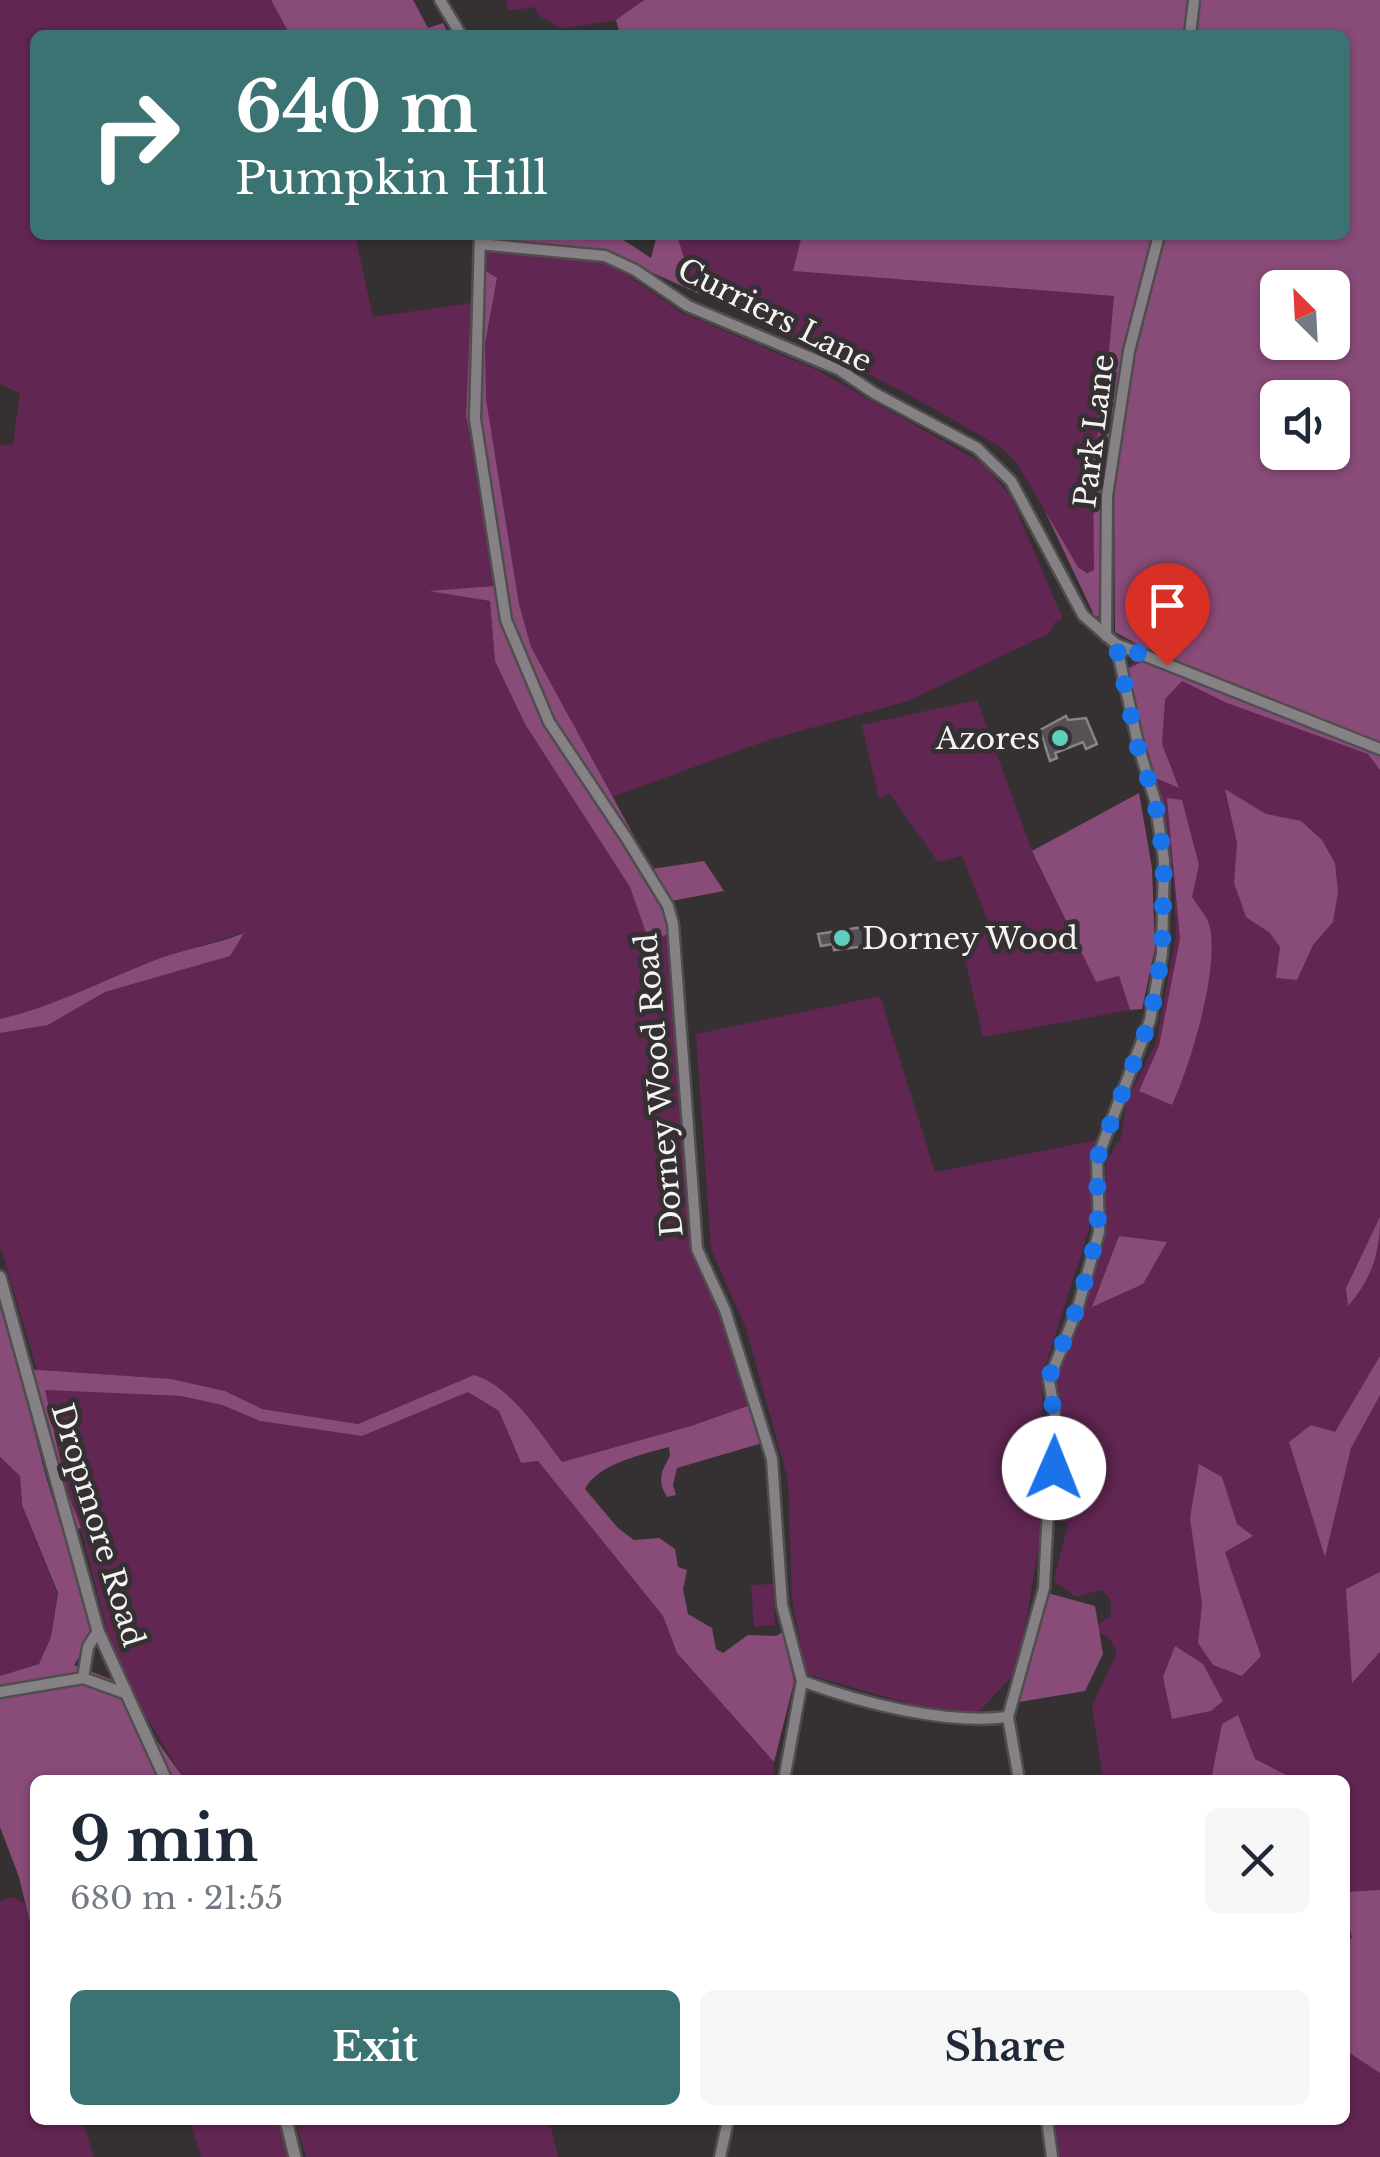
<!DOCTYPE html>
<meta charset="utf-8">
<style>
:root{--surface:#fff;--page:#f6f6f7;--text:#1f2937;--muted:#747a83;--accent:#3a7372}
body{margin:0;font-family:"Libre Baskerville",serif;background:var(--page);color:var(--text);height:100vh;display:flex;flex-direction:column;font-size:38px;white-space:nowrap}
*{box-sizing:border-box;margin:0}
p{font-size:32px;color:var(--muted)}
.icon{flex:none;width:55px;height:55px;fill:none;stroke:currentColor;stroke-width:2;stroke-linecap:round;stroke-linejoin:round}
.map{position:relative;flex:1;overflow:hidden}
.panel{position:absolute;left:30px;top:1775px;width:1320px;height:350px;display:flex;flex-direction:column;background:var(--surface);border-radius:15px;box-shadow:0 2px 8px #0004}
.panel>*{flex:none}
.banner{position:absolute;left:30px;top:30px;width:1320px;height:210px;border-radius:15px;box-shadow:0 2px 8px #0004;background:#3a7372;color:#fff;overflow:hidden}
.needle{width:65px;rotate:336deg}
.buttons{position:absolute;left:1260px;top:270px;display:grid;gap:20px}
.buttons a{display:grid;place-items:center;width:90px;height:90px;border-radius:15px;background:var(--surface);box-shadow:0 2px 8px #0004;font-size:50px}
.pin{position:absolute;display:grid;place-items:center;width:85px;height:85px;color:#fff;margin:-102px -42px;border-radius:50% 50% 50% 0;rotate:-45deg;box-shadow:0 0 10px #0007}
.pin .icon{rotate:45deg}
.me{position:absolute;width:110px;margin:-55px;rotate:1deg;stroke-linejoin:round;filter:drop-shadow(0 0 8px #0008)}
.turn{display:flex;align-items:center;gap:35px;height:210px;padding:0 40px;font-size:45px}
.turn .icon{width:130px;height:130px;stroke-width:2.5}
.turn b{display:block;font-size:70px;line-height:85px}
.round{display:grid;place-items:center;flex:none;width:105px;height:105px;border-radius:15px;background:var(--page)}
.summary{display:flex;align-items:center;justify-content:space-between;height:170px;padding:0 40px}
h1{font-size:60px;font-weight:700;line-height:75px}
.cta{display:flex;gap:20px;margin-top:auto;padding:20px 40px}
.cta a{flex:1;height:115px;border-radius:15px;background:var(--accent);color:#fff;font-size:40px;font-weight:700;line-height:115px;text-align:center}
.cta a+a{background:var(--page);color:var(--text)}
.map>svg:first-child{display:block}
.green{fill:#612652}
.forest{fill:#894b78;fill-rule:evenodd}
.building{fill:#555154;stroke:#888386;stroke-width:2.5}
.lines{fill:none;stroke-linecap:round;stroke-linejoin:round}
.minor-casing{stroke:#504d4f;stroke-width:15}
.tertiary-casing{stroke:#504d4f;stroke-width:16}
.minor{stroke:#868184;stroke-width:10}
.tertiary{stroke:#868184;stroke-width:11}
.route{stroke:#1a73e8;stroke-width:18;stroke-dasharray:0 32.4}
.poi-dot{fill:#5ccebb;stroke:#353133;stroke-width:4}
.labels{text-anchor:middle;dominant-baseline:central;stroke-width:10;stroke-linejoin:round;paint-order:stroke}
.street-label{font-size:30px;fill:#f6f3f5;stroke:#353133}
.poi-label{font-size:30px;fill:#f6f3f5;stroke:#353133;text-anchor:end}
</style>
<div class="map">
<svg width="1380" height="2157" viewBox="0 0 1380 2157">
<rect width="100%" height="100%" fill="#353133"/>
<!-- green -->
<g class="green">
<path d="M0,0H271L290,35H35V235H355L373,317L471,303L466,416L484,497L496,587L436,591L490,601L495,661L630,887L646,933L672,931L697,1249L756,1403L691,1426L562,1462L515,1404L474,1375L358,1424L262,1409L225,1391L171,1379L37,1370L0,1245V1033L48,1025L105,992L230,956L242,933L166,957L44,1009L0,1019V445L13,444L20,393L0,384Z"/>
<path d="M506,0H644L616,20L562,29L538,15L535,7L508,11Z"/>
<path d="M677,235H802L794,270L1114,295L1115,415L1099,617L1094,570L1088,573L1078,567L1018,465L1003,449C922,399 838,357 751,318C725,306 706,284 678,277L680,244Z"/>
<path d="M485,246L515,254L606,260L682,313L817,370L984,464L1011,497L1063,619L1054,623L1050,633L908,701L768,740L612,797L531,647L519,604L486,399L485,344L497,278L484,270Z"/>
<path d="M1138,661L1380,753V2157H1057L1053,2120H1345V1780H1103L1092,1706L1117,1652C1108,1633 1102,1631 1081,1634L1110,1617C1112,1604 1112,1597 1100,1590L1076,1597L1054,1581L1068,1523L1053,1519L1056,1371L1090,1284L1103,1233L1106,1161L1121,1138L1127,1100L1156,1043L1176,936L1174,882L1161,799L1127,681L1131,664Z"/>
<path d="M977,700L1032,851L1096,981L1119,976L1130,1010L983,1037L967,967L956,940L990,926L962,856L938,862L889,793L879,799L862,725Z"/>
<path d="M880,996L935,1172L1098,1140L1089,1229L1042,1376L1043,1524L1017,1671L974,1717L917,1706L806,1674L792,1598L788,1479L745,1326L711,1249L696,1034Z"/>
<path d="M44,1390L181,1396L221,1405L260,1421L362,1436L467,1391L499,1411L521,1463L538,1461L663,1616L677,1653L774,1762L773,1780H185L131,1692L107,1632L81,1528L67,1491Z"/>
<path d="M0,1458L20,1476L21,1504L57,1593L51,1637L39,1664L0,1676Z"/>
<path d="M773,1584L775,1625L754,1627L751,1585Z"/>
<path d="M12,1897L25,1903L35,1942V2120H82L94,2157H0V1901Z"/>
<path d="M198,2120H281L291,2157H201L191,2123Z"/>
<path d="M295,2120H549L558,2157H306Z"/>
</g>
<!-- forest -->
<g class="forest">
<path d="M271,0H413L428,28L443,23L449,35H290Z"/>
<path d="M644,0H1189L1185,35H620L616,20Z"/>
<path d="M1197,0H1380V746L1321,719L1248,697L1170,662L1115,632L1114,467L1138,328L1161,235H1345V35H1193ZM1278,288H1332V342H1278ZM1278,398H1332V452H1278Z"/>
<path d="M488,235H616L651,258L657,235H677L684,258L678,277L693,281L746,315L609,253L487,241Z"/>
<path d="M802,235H1154L1115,415L1105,615L1095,617L1044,509L1078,567L1087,573L1094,570L1093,458L1104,406L1114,296L793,271Z"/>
<path d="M484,270L497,278L485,344L486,399L519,604L531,647L652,869L704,861L724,891L666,902L672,931L655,941L646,933L630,887L525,724L495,661L490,601L429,591L495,586L484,497L466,416L472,276Z"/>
<path d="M1146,660L1380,753V770L1368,754L1227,703L1182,681L1165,699L1162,744L1179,788L1156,778L1127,681V669Z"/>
<path d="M1225,789L1266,814L1301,821L1322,840L1335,863L1338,892L1333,922L1313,945L1297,980L1276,978L1280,947L1270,933L1246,917L1234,883L1237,843Z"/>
<path d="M1139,793L1152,868L1155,948L1142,1009L1130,1010L1119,976L1096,982L1032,851Z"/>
<path d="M1167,798L1182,800L1199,865L1192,897C1197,905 1206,915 1209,924C1221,966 1190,1066 1172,1105L1139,1091L1159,1046L1180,939Z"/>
<path d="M244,933L230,956L105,992L48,1025L0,1033V1019C57,1006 107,978 161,958C189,948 217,944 244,933Z"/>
<path d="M1380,1217C1380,1253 1372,1278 1348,1306L1346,1288Z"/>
<path d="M1119,1236L1167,1242L1143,1284L1092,1307Z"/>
<path d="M0,1297L46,1477L94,1633L74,1665L113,1680L185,1780H35V1943L19,1877L0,1827V1676L39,1664L51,1637L58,1593L22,1505L20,1476L0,1457Z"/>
<path d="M1380,1356V1395L1351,1448L1325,1557L1289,1442L1311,1425L1335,1432Z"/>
<path d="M26,1369L171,1379L225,1391L262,1409L358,1424L474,1375C511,1386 539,1432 562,1462L691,1426L756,1403L766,1442L677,1468L673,1485L676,1495L667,1497C657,1480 661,1472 670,1456L669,1447C644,1454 597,1464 585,1489L618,1528L634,1540L659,1538L675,1549L678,1567L687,1570L683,1589L688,1614L712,1628L716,1649L723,1653L748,1635L776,1636L783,1632L794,1682L774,1762L677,1653L663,1616L538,1461L521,1463L499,1411L468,1392L362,1436L260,1421L222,1405L181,1396L45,1390L67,1491L81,1528L75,1530Z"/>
<path d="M1199,1464L1222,1477L1237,1524L1253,1536L1225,1552L1261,1656L1242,1676L1213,1665L1198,1643L1202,1604L1190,1518Z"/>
<path d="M1380,1572V1652L1352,1683L1346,1589Z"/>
<path d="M1044,1592L1095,1606L1103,1654L1085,1691L1019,1702Z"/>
<path d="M1175,1646L1203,1664L1223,1701L1211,1711L1172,1719L1163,1677Z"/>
<path d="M1238,1715L1255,1759L1286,1775L1273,1780H1211L1222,1724Z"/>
<path d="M1380,1890V2073L1345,2050V1949L1352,1937L1345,1915V1892Z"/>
</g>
<!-- building -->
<g class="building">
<path d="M1066,716L1068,720L1086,718L1097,744L1086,749L1083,742L1055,753L1057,758L1050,761L1040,730Z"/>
<path d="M863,927L866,946L834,950L833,944L821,946L818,934Z"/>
</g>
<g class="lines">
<defs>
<g id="minor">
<path d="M440,0L461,35"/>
<path d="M1190,35L1194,0"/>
<path d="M480,235L475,419L506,620L549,722L627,839L668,906L673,924L697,1249L725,1310L772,1459L782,1605L802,1681L784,1780"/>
<path d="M480,244L605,256L635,270L688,306L840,370L874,393L977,448L1011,481L1083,615L1116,644L1380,749"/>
<path d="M1106,636L1107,496L1129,351L1159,235"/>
<path d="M83,1678L127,1694"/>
<path d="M802,1681C861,1703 946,1725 1008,1717"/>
<path d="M0,1692L83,1678L88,1647L98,1631"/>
<path d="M1019,1780L1008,1717L1044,1588L1049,1490L1060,1445L1049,1380L1078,1307L1099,1232L1097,1159L1150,1020L1162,954L1164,860L1155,800L1139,748L1116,644"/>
<path d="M1047,2120L1052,2157"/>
<path d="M720,2157L728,2120"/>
</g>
<g id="tertiary">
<path d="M0,1277L98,1631L166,1780"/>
<path d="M286,2120L295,2157"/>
</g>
</defs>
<!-- minor casing -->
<use href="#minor" class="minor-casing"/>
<!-- tertiary casing -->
<use href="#tertiary" class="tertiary-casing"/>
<!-- minor -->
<use href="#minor" class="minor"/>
<!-- tertiary -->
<use href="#tertiary" class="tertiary"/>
</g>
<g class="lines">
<!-- route -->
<path class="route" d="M1054,1468L1060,1446L1048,1380L1078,1306L1098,1232L1097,1159L1150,1020L1162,954L1164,860L1155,800L1138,748L1116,644L1167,665"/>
</g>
<!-- markers -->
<g class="poi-dot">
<circle cx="1060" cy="738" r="10"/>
<circle cx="842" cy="938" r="10"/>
</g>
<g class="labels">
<!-- street labels -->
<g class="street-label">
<text transform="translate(775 315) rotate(27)">Curriers Lane</text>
<text transform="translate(1094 431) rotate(-83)">Park Lane</text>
<text transform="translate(659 1085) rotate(-95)">Dorney Wood Road</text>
<text transform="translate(98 1525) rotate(73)">Dropmore Road</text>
</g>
<!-- poi labels -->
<g class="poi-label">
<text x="1040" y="738">Azores</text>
<text x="862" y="938" text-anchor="start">Dorney Wood</text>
</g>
</g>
</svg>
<div class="buttons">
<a><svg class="needle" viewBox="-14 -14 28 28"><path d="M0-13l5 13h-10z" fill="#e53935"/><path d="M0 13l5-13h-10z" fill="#747a83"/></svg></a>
<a><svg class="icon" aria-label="sound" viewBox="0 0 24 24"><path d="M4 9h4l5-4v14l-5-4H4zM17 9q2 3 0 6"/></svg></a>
</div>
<div class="pin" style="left:1167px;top:665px;background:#d93025"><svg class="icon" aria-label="arrive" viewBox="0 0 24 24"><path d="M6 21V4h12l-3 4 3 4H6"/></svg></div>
<svg class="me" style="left:1054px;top:1468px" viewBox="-20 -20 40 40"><circle r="19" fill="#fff"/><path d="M0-13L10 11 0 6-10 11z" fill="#1a73e8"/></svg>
<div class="banner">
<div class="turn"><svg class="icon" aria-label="right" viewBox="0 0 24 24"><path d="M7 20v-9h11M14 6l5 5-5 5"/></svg><div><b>640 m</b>Pumpkin Hill</div></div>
</div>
<section class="panel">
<div class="summary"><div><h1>9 min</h1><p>680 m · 21:55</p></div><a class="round"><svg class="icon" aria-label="close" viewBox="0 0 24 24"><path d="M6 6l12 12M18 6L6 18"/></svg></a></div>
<div class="cta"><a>Exit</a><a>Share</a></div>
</section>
</div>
